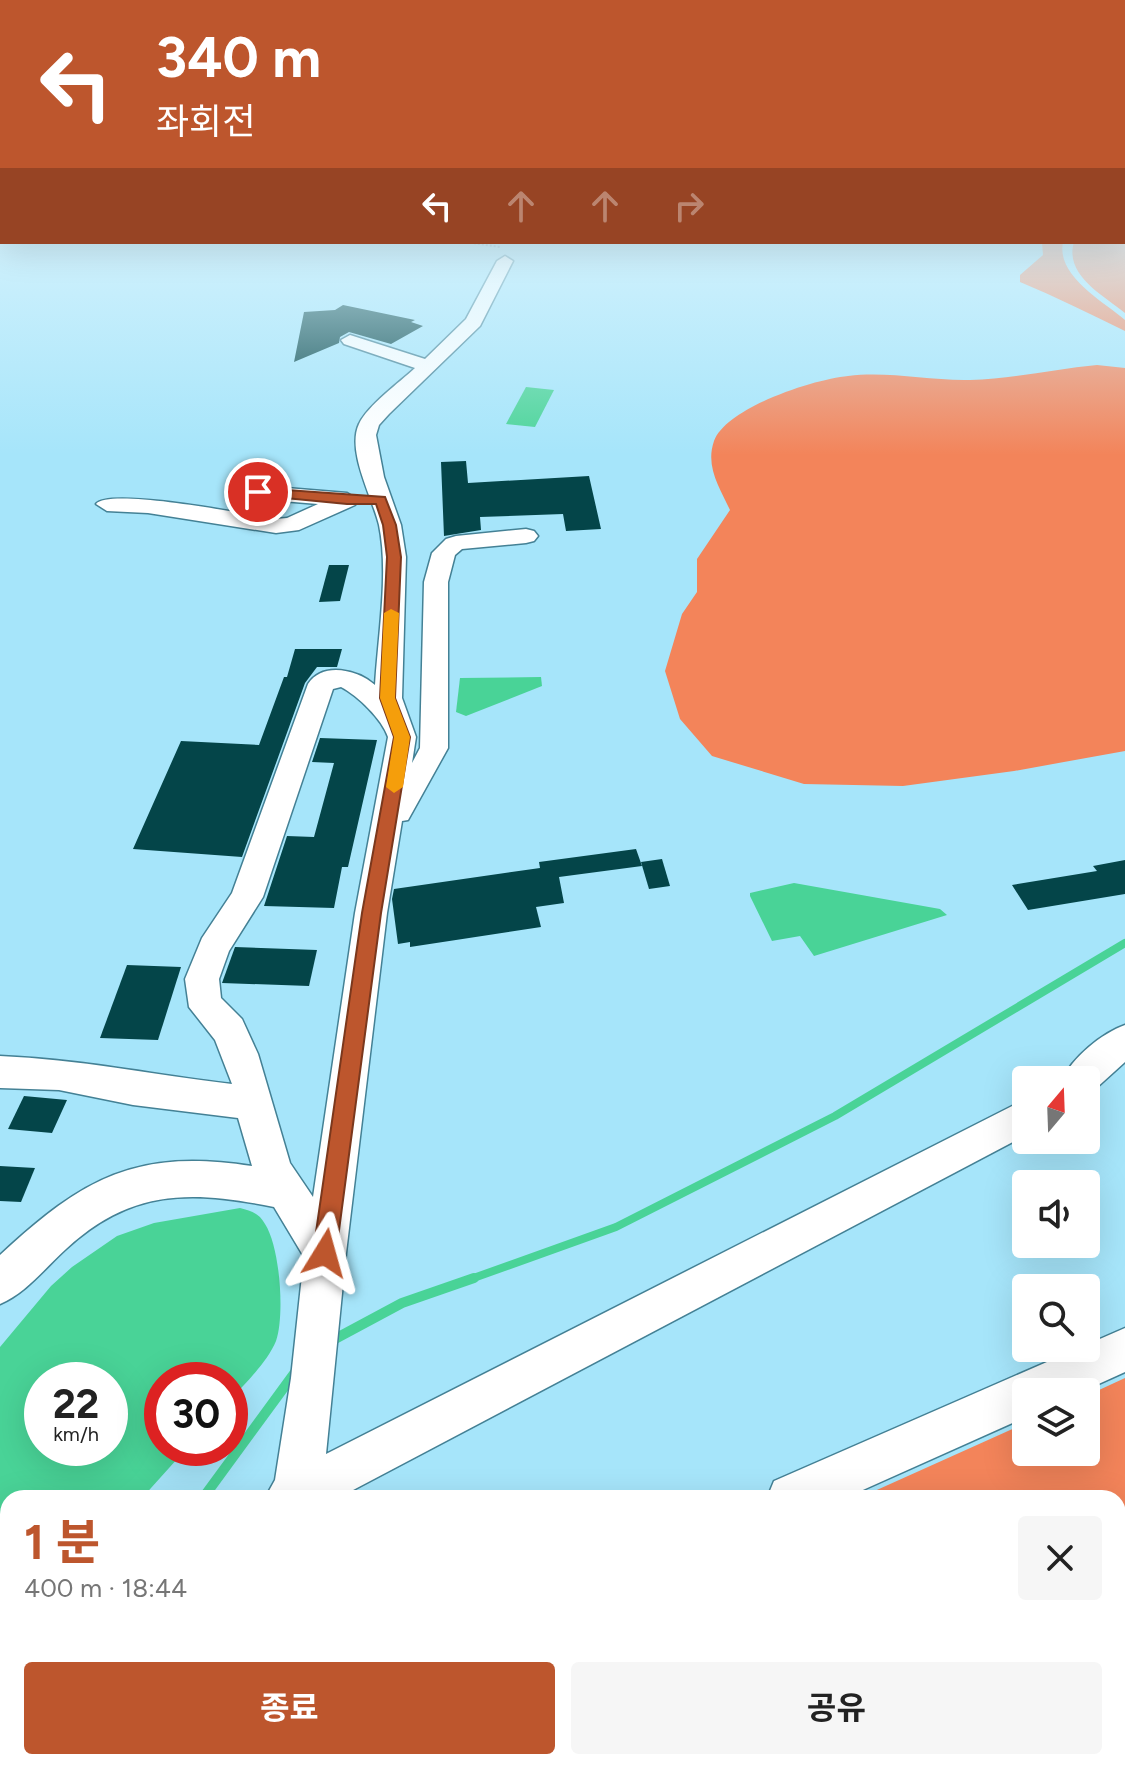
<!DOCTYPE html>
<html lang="ko">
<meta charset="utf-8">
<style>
:root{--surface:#fff;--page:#f6f6f6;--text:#222;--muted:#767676;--accent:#bd562d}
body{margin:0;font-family:Figtree,"Noto Sans KR",sans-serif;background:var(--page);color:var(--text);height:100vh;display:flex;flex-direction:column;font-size:30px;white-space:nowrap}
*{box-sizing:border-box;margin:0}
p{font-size:26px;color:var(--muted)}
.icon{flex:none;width:44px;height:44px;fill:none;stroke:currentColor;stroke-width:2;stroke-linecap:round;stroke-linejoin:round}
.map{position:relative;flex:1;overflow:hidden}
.panel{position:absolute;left:0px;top:1490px;width:1126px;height:280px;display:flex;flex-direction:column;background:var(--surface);border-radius:24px 24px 0 0;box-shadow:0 8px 32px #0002}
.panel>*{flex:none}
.top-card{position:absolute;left:0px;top:0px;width:1126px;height:244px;box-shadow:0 8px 32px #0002;background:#bd562d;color:#fff;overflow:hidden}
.needle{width:52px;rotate:19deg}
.buttons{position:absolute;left:1012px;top:1066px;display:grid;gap:16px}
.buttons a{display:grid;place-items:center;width:88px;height:88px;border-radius:8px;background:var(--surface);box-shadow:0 8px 32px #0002;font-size:40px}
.speed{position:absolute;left:24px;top:1362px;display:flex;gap:16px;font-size:40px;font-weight:700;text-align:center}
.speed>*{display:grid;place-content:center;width:104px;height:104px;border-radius:50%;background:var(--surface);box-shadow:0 8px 32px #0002;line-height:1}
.speed small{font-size:20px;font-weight:400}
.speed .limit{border:12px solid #d22;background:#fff;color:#111}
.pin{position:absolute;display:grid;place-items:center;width:68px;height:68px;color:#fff;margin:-34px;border:4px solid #fff;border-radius:50%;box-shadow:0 2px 8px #0007}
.me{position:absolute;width:88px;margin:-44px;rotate:8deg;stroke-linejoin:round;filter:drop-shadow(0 0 6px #0008)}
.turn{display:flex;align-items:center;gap:28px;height:168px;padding:0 24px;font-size:36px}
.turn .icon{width:104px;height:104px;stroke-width:2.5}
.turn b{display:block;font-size:56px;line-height:68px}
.lanes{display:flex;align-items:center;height:76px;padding:0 24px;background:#0003;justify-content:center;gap:40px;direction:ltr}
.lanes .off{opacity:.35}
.round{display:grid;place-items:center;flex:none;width:84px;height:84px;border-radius:8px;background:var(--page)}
.overview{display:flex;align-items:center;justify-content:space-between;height:136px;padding:0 24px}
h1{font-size:48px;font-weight:700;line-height:60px;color:var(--accent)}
.button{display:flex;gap:16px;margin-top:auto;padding:16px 24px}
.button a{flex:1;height:92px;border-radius:8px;background:var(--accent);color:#fff;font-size:32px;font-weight:700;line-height:92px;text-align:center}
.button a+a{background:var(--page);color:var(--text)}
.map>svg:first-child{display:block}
.forest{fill:#f3845a}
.water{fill:#49d397;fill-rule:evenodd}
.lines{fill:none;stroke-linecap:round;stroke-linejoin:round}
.stream-far1{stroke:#49d397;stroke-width:8}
.stream{stroke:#49d397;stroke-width:10}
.building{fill:#044549}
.minor-casing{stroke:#448195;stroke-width:3}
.path{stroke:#73a5b6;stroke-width:2;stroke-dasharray:2 2;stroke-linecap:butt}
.minor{fill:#fff;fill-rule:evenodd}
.route{fill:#bd562d;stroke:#7b381d;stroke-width:2}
.slow{fill:#f59e0b}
</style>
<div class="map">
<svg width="1125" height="1770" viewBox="0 0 1125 1770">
<rect width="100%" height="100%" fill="#a6e5fa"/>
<!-- forest -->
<g class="forest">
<path d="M1125,207V313C1103,295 1064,275 1074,242H1124Z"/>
<path d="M1042,242H1063C1056,276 1103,301 1125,320V331C1090,314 1056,297 1020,282V275L1043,255Z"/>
<path d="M1097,365L1125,368V751L1014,771L903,786L804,784L712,756L680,719L665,671L682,614L697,592V559L730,510C720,488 705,467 714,441C727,407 815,379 848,376C889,371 929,381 970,380C1013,379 1054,369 1097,365Z"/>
<path d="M1125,1378V1770H246L264,1762H1118V1498H859L1026,1423V1452H1086V1396Z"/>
</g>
<!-- water -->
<g class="water">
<path d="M526,387L554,390L535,427L506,424Z"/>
<path d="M541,677L542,686L466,716L456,712L460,678Z"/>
<path d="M794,883L940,909L947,915L814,956L800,936L772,941L750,896V893Z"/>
<path d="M240,1208C251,1211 259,1213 265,1224C280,1247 285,1315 276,1341C268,1361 245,1384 230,1400V1380H162V1448H187L142,1498H8V1609L0,1603V1347L51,1286L72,1267L117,1236L154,1223ZM42,1380H110V1448H42Z"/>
</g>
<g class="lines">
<!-- stream-far1 -->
<path class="stream-far1" d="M468,1280L616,1227L835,1116L1125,943"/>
<!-- stream -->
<g class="stream">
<path d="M333,1340L402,1303L474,1278"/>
<path d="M203,1498L296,1371"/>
<path d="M0,1731L8,1724"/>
</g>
</g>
<!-- building -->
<g class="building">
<path d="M343,305L415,320L411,322L423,326L391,344L349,332L340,337L339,343L294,362L304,312L335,310Z"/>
<path d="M466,461L468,483L589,476L601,529L566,531L563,514L480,517L481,530L444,536L441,462Z"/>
<path d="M329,565H349L340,601L319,602Z"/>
<path d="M295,649H342L337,667H317L305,683L242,857L133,849L181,741L259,745L284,677H287Z"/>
<path d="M320,738L377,740L348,867H342L334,908L264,906L287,836L314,837L334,763L312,762Z"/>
<path d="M636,849L642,866L559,877L564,903L536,907L541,927L410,947V942L398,944L392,899L394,889L540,868L539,862Z"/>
<path d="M662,859L670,886L649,889L641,862Z"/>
<path d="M1125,860V894L1028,910L1012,885L1097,871L1093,866Z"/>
<path d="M235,947L317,950L309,986L222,983Z"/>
<path d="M127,965L181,967L158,1040L100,1038Z"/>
<path d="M24,1096L67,1100L52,1133L8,1129Z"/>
<path d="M0,1166L35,1168L21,1202L0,1201Z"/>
</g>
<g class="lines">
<defs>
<g id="minor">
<path d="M505,256L513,261L480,326L389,414L379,425L376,435L384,477L401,525L406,557L402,698L416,737L412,763L420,748L424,582L432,553L446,539L456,536L526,529L534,531L538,536L534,541L526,543L462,549L455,555L448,582V748L408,820L402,821L387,913L346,1253L326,1454L1026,1099V1135L338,1498H265L275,1480L291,1378L304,1257L274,1207C190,1190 131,1189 66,1249C45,1268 26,1293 0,1304V1255C83,1178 136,1148 252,1166L238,1118L133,1105L59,1090L0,1088V1056C78,1059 154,1075 232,1084L215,1040L189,1007L185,979L202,938L232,893L308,684C323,661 358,670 375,685C378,636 389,573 379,525C373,499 346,451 359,424C367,406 400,382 415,368L344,344L341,340L350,335L425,359L466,319L497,261ZM341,687C358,696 382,719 388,737L355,913L313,1197L290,1163L258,1054L242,1019L221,998L219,979L229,951L263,897L333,689Z"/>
<path d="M243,479L262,486L347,493L358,500L355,505L299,530L276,533L148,513L107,511L96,504C109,487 249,515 276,519L287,518L318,504L258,499L235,491L232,486Z"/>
<path d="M1125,1025V1062L1093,1091L1086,1094V1080H1062C1072,1058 1102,1033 1125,1025Z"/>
<path d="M1125,1328V1372L1081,1392H1026V1417L845,1498H767L774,1481L1079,1348H1086V1345Z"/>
<path d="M75,1762H130L127,1770H72Z"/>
<path d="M136,1762H206L203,1770H133Z"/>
</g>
</defs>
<!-- minor casing -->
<use href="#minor" class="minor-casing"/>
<!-- path -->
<path class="path" d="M466,242L500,247"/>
<!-- minor -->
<use href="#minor" class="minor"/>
</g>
<!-- sky -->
<linearGradient id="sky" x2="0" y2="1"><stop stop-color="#68c0c8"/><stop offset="0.45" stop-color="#d7f3fd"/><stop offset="1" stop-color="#d7f3fd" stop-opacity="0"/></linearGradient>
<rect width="1125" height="455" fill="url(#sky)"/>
<!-- route -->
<path class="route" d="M258,488L385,497L396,525L401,557L395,698L410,737L381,913L336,1253L333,1261L325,1264L316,1261L313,1253L362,913L394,737L380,698L387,557L383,525L376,504H347L254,495V490Z"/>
<!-- slow -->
<path class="slow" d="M391,609L399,613L395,698L410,737L403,787L394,793L386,787L394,737L380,698L384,613Z"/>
</svg>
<div class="buttons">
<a><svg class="needle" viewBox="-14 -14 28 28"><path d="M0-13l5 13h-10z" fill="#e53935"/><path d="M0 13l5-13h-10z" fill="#767676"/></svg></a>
<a><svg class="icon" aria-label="sound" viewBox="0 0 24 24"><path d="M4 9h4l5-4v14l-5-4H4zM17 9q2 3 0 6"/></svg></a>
<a><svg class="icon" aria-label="search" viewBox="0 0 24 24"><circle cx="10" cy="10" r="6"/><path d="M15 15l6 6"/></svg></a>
<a><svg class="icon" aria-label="layers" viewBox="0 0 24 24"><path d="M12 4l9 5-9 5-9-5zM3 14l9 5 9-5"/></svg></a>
</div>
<div class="speed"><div>22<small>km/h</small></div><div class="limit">30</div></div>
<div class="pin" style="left:258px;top:492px;background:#d93025"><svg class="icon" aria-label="arrive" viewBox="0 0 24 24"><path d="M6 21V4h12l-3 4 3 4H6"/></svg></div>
<svg class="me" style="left:325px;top:1253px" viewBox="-20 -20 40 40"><path d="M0-17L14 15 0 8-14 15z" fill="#bd562d" stroke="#fff" stroke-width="4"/></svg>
<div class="top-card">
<div class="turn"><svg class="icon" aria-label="left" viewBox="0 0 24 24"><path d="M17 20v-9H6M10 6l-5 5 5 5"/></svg><div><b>340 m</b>좌회전</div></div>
<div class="lanes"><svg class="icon" aria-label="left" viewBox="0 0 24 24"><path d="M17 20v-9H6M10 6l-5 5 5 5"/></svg><svg class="icon off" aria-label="ahead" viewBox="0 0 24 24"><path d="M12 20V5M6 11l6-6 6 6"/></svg><svg class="icon off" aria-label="ahead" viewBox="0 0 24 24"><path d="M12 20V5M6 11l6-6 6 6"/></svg><svg class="icon off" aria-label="right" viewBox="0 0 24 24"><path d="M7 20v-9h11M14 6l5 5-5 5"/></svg></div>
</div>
<section class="panel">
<div class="overview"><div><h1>1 분</h1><p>400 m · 18:44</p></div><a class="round"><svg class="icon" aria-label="close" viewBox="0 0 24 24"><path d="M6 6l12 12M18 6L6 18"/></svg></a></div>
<div class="button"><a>종료</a><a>공유</a></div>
</section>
</div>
